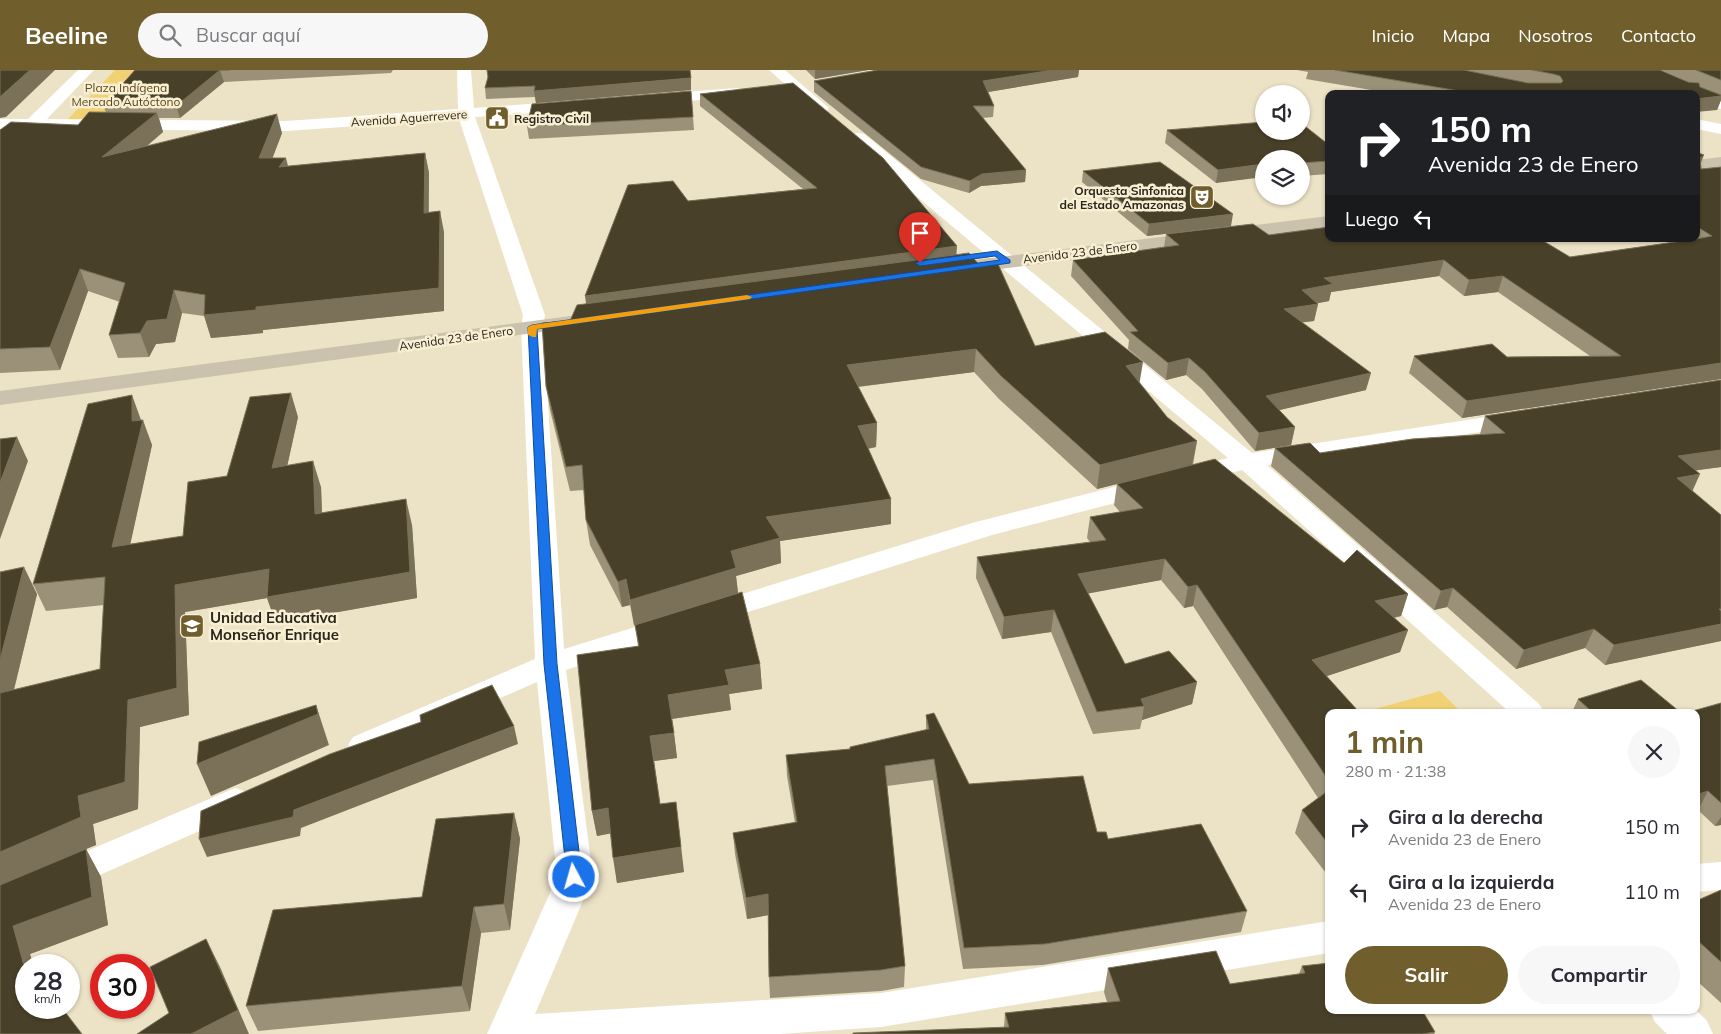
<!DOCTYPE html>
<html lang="es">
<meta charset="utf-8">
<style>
:root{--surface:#fff;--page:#f7f7f7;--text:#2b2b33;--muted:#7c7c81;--accent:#705e2c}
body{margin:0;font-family:Mulish,sans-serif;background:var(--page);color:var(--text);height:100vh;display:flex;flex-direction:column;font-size:19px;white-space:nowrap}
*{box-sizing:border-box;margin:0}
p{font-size:16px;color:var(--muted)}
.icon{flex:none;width:28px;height:28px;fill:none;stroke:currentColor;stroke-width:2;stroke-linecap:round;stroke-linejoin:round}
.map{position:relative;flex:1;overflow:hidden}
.sheet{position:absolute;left:1325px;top:639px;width:375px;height:305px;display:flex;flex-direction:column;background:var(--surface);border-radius:10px;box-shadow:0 1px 4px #0004}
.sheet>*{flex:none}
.guide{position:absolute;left:1325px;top:20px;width:375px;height:152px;border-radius:10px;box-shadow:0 1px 4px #0004;background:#202124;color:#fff;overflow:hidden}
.controls{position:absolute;left:1255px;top:15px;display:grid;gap:10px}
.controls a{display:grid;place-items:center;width:55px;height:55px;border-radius:50%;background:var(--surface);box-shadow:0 1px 4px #0004;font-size:25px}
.speed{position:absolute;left:15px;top:884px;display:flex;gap:10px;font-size:25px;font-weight:700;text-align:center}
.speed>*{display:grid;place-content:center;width:65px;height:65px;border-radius:50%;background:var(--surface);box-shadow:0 1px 4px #0004;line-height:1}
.speed small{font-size:12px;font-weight:400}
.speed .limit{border:8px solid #d22;background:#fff;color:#111}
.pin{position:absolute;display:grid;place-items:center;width:42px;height:42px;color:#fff;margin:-51px -21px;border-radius:50% 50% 50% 0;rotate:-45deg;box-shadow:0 0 5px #0007}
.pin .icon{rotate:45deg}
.me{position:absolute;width:55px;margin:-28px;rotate:354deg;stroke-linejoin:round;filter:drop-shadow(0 0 4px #0008)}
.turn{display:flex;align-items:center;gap:18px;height:105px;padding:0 20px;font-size:22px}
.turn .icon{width:65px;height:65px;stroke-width:2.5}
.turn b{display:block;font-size:35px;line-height:42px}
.then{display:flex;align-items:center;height:48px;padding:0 20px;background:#0003;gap:10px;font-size:19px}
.round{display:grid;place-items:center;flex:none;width:52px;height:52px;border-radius:26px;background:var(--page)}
.head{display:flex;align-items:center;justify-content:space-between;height:85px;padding:0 20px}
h1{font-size:30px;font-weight:700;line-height:38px;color:var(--accent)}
.action{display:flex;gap:10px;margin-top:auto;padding:10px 20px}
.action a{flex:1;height:58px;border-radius:30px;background:var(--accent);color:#fff;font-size:20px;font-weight:700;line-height:58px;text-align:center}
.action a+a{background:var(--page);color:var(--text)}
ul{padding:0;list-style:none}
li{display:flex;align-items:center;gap:15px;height:65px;padding:0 20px}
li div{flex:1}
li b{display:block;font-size:19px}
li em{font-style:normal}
header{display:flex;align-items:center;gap:30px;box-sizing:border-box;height:70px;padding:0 25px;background:var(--accent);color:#fff}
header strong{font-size:24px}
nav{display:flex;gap:28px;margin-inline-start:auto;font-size:18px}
.search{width:350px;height:45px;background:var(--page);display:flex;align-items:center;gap:12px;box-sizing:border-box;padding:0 18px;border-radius:28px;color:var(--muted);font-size:19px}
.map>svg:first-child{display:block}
.green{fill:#f2d174}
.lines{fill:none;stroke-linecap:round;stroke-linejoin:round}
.street{fill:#fff;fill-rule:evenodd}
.secondary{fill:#cbc2ad;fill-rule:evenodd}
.wall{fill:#9a9178}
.shaded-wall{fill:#7a7158}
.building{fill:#494029;stroke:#7a7158}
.route{fill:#1a73e8;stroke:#114b97}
.slow{fill:#f59e0b}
.labels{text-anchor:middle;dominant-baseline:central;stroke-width:5;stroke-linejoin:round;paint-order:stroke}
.far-park-label{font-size:12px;fill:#57481d;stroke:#f9efd3}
.far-street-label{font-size:12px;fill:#2a261c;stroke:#f9efd3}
.far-poi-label{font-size:12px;font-weight:bold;fill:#2a261c;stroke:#f9efd3;text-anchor:start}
.poi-label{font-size:15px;font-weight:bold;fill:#2a261c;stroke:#f9efd3;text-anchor:start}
</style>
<header>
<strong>Beeline</strong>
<div class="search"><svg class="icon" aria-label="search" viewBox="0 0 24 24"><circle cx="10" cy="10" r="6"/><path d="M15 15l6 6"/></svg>Buscar aquí</div>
<nav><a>Inicio</a><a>Mapa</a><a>Nosotros</a><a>Contacto</a></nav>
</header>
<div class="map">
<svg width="1721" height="964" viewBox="0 0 1721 964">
<rect width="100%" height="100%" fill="#ece2c6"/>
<!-- green -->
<g class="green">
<path d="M115,0H214L180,46L67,50Z"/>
<path d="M1440,621L1461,642H1364Z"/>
</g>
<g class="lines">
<!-- street -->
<g class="street">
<path d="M78,0H94L47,49L286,51L458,39L457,0H471L474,38L568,31L574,33L576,36L574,39L568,41L475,47L545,245L543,257L564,579L671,546L681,549L686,556L681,563L566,600L593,807L535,944L881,923L1329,851V883L881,957L780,964H487L557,807L537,612L375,683L364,687L353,683L348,675L353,667L535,589L521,257L523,245L459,49L286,61L35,59L6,78L0,79V67L13,59H0V49H28Z"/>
<path d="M769,0H785L829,38L827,41H815Z"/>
<path d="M1636,0H1656L1721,28V39L1696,29V24H1684L1638,3Z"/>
<path d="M737,18L743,20L745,23L743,26L656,34L650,32L648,29L650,26L656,24Z"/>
<path d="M1696,49L1721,54V64L1696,59Z"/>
<path d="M858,63L864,64L1252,383L1519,342L1528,344L1531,349L1528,354L1519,356L1267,395L1539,634L1544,642H1509L1242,400L992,465L720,551L710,553L700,551L695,544L700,537L972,453L1228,388L852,72L850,68L852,64Z"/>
<path d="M235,718L247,722L252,731L247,740L0,849V818Z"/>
<path d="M1721,792V820L1696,822V794Z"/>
<path d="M1649,940H1696L1707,951L1713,964H1667L1655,952Z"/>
</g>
<!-- secondary -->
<g class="secondary">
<path d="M1721,87V97L1696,100V90Z"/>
<path d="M1329,146V158L943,206L936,204L933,200L936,196L943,194Z"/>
<path d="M578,245L586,246L589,251L586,256L0,335V321Z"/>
</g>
</g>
<!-- wall -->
<g class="wall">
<path d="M135,0H393L391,3L224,12L180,48H159L163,62L147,76L282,63L272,88L288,96L425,83L429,103V142L444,162V241L263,260V263L211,268L204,246L182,243L175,272L156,274L149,287L118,288L109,265L120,232L88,221L60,300L0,303V60L78,55L106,42L103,36Z"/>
<path d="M806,0H868L815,9Z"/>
<path d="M878,0H1079L1078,7L988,22L994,36L993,47L982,48L1026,100L1025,112L981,116L969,123L921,109L814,22V11Z"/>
<path d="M1297,0H1660L1690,12L1661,0H1721V30L1717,40L1696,24H1395L1306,9L1308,2Z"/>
<path d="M488,7L691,20L536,33L535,27L486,29L485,18Z"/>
<path d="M691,21L694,60L529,69L527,56Z"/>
<path d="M700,24L956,184L1035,276L1140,313L1167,347L1197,371L1193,395L1344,493L1408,524L1401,546L1394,548L1408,560L1400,582L1326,606L1329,642V807L1295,763L1302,740L1318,728L1193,536L1184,538L1161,510L1088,523L1125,594L1197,612L1192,634L1142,650L1140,659L1093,664L1051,562L1002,569L976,508L977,487L1090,472L1087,468L1090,447L1120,442L1114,435L1117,414L1097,419L999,329L974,302L858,317L877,353L876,377L868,379L891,454L780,471L781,493L736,506L738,523L760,594L762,619L729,624L731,640L672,649L677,688L654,691L660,734L684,802L617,813L611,763L597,766L592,741L638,576L635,555H634L630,535L622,537L590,475L586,450L584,420L570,421L550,340L546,316L570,251L688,131L803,119L700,36Z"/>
<path d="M1167,60L1329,75V104L1301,106V89H1264L1216,113L1165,73Z"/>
<path d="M1696,82L1700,94L1701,99L1721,97V309L1462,348L1409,303L1414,286L1507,287L1590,286L1498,222L1464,226L1439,206L1331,222L1329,231L1317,233L1318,234L1314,251L1302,252L1366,320L1279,340L1295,357L1291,375L1255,381L1202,319L1186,305L1166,310L1128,279L1129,270L1071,206L1073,190L1164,177L1166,164L1269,165L1570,187L1687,170L1686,169H1696Z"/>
<path d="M1083,101L1231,156L1147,166L1082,112Z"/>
<path d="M1721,310V397L1695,400L1692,421L1721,445V571L1605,595L1585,578L1516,599L1447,537L1434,540L1271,396L1275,378L1320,383L1480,364L1485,346Z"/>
<path d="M298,347L287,396L321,417L322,443L412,455L417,528L276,553L267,528L185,542L189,645L140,657L138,739L93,754L96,775L86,779L101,807L108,855L30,884L33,895H26V938L0,964V502L37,524L14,620L100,599L104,535L46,541L33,514L141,350L152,375L130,474L183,466L227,406Z"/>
<path d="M1578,629L1680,642H1572Z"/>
<path d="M1721,633V755L1715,756L1698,740Z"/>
<path d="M926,645L969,714L1097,762L1108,769L1247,841L1241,862L1043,895L963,899L933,710L887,716L905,896L904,917L881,921L770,928L769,907L768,845L747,849L735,784L733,763L795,753L787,706L786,685L850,679L926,660Z"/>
<path d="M514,743L520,769L510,860L481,863L470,941L258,961L246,936L422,827Z"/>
<path d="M1721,820V933L1696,910V831Z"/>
<path d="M1302,896L1435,962L1434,964H853L1004,958L1005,943L1107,932L1104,922L1108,898L1230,914L1299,904Z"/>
</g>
<!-- shaded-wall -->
<g class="shaded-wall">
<path d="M30,0H55L6,47L0,48V27Z"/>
<path d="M220,0L224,12L180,48L176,36Z"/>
<path d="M815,0H868L815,9Z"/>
<path d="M1053,0H1079L1078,7L982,23L983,11Z"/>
<path d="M691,8V20L536,33L534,21Z"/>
<path d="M1721,26V30L1717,40L1696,42V29Z"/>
<path d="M157,43L163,62L110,107L102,87Z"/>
<path d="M277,44L282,63L265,108L259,88Z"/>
<path d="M425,83L429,103L428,164L424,143Z"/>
<path d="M1704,85L1698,100L1700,88Z"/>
<path d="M286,88L291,108L279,97Z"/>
<path d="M1264,94V107L1216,113L1218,100Z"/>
<path d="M1026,100L1025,112L981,116L969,123L970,111L982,104Z"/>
<path d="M440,141L444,162V241L263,260V263L211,268L204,245L256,237Z"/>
<path d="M1233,144L1231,156L1147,166L1149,154Z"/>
<path d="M957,176L956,190L587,240L585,226Z"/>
<path d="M1444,190L1439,206L1331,222L1329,231L1299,237L1302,220L1324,208Z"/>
<path d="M80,199L88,221L60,300L50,277Z"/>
<path d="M1503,206L1498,222L1464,226L1469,210Z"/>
<path d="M174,220L182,243L175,272L156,274L149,287L140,263L147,251Z"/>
<path d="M1318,234L1314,251L1281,255L1284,239Z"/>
<path d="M976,279L974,302L847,318V295Z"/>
<path d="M1189,288L1186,305L1166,310L1168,293Z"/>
<path d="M1143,292L1139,316L1126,296Z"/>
<path d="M1721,293V309L1462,348L1467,331Z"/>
<path d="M1371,303L1366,320L1263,344L1266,326Z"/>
<path d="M291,323L298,347L281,424L272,398Z"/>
<path d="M132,325L141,350H143L152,375L124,503L112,477L132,351Z"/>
<path d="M877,353L876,377L858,380V356Z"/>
<path d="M1295,357L1291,375L1255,381L1259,363Z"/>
<path d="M17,367L28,391L0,469V413Z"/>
<path d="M1197,371L1192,395L1097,419L1100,395Z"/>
<path d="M1721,380V397L1670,404L1678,386Z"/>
<path d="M313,391L321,417L323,470L315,444Z"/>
<path d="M1700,404L1692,422L1677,408Z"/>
<path d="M406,429L412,455L417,528L276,553L267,528L185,542L189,645L140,657L138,739L93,754L96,775L86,779L101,807L108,855L30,884L33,895H26V903L0,817V782L78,726L128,630L175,515Z"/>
<path d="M891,429V454L780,471L781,493L736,506L738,523L634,555L630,530L766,447Z"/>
<path d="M1165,489L1161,510L1075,526L1078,504Z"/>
<path d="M24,497L37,524L6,652L0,642V590Z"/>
<path d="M626,509L630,535L622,537L618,512Z"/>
<path d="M1197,515L1193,536L1184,538L1188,517Z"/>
<path d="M1453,518L1447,537L1434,540L1441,521Z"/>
<path d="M1408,524L1401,546L1368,553L1375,531Z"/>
<path d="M1054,540L1051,562L1002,569L1004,547Z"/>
<path d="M1721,554V571L1605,595L1614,575Z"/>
<path d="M1594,559L1585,578L1516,599L1524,580Z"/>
<path d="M1408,560L1400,582L1306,613L1312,590Z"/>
<path d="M760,594L762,619L729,624L731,640L671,649L668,625L725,600Z"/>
<path d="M1197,612L1192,634L1142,650L1144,636L1141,629Z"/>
<path d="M316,635L329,675L211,726L197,694Z"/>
<path d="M514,656L518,674L301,758L300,766L207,787L199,769L294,740Z"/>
<path d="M674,663L677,688L654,691L650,666Z"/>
<path d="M1708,721L1698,740H1696V725Z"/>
<path d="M676,732L684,802L617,813L613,788Z"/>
<path d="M608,738L613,763L597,766L592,741Z"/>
<path d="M514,743L520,769L510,860L504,834Z"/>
<path d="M1721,747V755L1715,756Z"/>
<path d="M768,824L769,845L747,849L746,828Z"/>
<path d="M474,837L481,863L470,941L462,916Z"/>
<path d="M206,869L220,897L249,964H191Z"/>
</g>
<!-- building -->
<g class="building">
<path d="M0,0H30L0,27Z"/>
<path d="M135,0H230H220L176,36H103Z"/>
<path d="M487,0H690L691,8L534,21L535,16L485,18L488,7Z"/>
<path d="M878,0H1053L983,11L994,36H973L1026,100L982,104L970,111L921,97L814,11Z"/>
<path d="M1335,0H1464L1528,13H1561L1563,11L1560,6L1553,4L1532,0H1660L1688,12L1699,13L1700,17L1721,25V26L1696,29V24H1477Z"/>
<path d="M1696,0H1721V10Z"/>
<path d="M793,13L883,88L957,176L585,226L628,115L673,111L688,131L817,118L700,24Z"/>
<path d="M691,21L693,47L527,56L532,34Z"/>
<path d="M89,42L157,43L102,87L277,44L259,88H286L279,97L425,83L424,143L440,141L439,218L256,237V240L204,245L205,225L174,220L167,249L147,251L140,263L109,265L125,213L80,199L50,277L0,279V60L11,52L78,55Z"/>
<path d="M1264,52V61H1301V53L1329,75V91L1301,93V89H1264V94L1218,100L1167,60Z"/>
<path d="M1696,82L1704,85L1700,88L1701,99L1721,97V293L1467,331L1414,286L1492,274L1507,287L1621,286L1503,206L1469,210L1444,190L1324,208L1333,214L1302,220L1318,234L1284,239L1371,303L1266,326L1295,357L1259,363L1205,302L1189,288L1168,293L1130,262L1138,261L1073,190L1179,175L1166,164L1253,154L1269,165L1329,157V169H1540L1570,187L1696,169L1712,166L1696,156Z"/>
<path d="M1160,92L1233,144L1149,154L1083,101Z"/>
<path d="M969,183L981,197L998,194L1035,276L1105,262L1143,292L1126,296L1167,347L1197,371L1100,395L1001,306L976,279L847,295L877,353L858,356L891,429L766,447L780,468L731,481L736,498L630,530L626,509L618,512L586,450L582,395L566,397L546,316L542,253L570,251L577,235Z"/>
<path d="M1721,310V380L1678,386L1700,404L1677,408L1721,445V539H1719L1721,541V554L1614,575L1594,559L1524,580L1453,518L1441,521L1275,378L1310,373L1320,383L1412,369L1505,363L1485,346Z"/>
<path d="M291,323L272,398L313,391L315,444L406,429L410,502L267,527L269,499L175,515L177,618L128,630L125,712L78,726L81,747L0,782V623L100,599L105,507L33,514L88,334L132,325V351L143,350L112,477L183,466L188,412L227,406L250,327Z"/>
<path d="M17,367L0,413V369Z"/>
<path d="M1215,389L1344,493L1357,480L1408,524L1375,531L1408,560L1312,590L1359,642H1329V711L1197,515L1188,517L1165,489L1078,504L1125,594L1169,581L1197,612L1141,629L1144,636L1097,642L1054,540L1004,547L977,487L1106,470L1090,447L1143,438L1117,414Z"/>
<path d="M24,497L0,590V502Z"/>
<path d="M742,522L760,594L725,600L729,615L668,625L674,663L650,666L660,734L676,732L681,777L613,788L608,738L592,741L577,585L639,576L635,555Z"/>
<path d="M1641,610L1680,642H1592L1578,629Z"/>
<path d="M492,615L514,656L294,740L293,747L199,769L201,741L330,684L421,652L420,645Z"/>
<path d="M1721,633V733L1708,721L1696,725V642H1689Z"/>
<path d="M316,635L318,644L197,694L199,672Z"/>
<path d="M934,643L969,714L1083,706L1097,762H1106L1108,769L1201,754L1247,841L1045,874L964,878L934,689L885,696L905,896L881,900L769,907L768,824L746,828L733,763L797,752L786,685L850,679V677L929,659L926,645Z"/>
<path d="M1329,720V775L1302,740Z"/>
<path d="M514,743L504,834L474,837L462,916L246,936L273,840L422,827L436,749Z"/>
<path d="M86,779L92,827L13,856L26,903V938H62L82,964H0V815Z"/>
<path d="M1721,820V892L1696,869V831Z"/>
<path d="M206,869L238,940L191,964H137L169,943L150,897Z"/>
<path d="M1216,881L1230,914L1305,903L1302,896L1329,893V940H1422L1435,962L1422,964H853V963L1009,957L1005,943L1120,931L1108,898Z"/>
</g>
<!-- route -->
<path class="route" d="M997,181L1010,190V193L537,259L557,594L582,807L580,811L574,813L569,811L567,807L544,594L528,257L532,255L1000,190L995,186L920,196L915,193L920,191Z"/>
<!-- slow -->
<path class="slow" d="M747,225L752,227L750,229L537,259L536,267H533L528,265V257L532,255Z"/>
<!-- icons -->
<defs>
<symbol id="civic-square" viewBox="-11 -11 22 22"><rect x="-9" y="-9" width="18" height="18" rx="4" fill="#705e2c" stroke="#f9efd3"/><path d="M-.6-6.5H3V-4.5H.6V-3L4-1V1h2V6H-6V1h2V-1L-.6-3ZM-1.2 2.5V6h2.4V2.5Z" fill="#fff"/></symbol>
<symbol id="theatre-square" viewBox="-11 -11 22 22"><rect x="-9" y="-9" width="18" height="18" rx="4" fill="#705e2c" stroke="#f9efd3"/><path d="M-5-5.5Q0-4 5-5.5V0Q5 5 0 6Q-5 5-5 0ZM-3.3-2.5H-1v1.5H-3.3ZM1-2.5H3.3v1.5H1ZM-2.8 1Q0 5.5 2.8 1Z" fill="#fff"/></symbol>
<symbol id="school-square" viewBox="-11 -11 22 22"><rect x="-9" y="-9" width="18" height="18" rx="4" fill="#705e2c" stroke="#f9efd3"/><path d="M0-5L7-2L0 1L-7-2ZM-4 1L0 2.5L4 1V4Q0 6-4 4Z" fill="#fff"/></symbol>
</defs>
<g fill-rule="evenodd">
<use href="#civic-square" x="483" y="34" width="28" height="28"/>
<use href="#theatre-square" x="1188" y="113" width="28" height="28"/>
<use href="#school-square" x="178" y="542" width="28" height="28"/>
</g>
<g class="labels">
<!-- far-park labels -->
<g class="far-park-label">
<text x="126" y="17">Plaza Indígena<tspan x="126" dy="14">Mercado Autóctono</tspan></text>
</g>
<!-- far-street labels -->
<g class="far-street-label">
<text transform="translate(409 48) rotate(-4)">Avenida Aguerrevere</text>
<text transform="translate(1080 182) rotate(-7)">Avenida 23 de Enero</text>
<text transform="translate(456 268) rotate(-8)">Avenida 23 de Enero</text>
</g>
<!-- far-poi labels -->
<g class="far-poi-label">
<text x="514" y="48">Registro Civil</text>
<text x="1184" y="120" text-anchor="end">Orquesta Sinfonica<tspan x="1184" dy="14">del Estado Amazonas</tspan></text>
</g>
<!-- poi labels -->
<g class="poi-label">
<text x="210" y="547">Unidad Educativa<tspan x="210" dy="17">Monseñor Enrique</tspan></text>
</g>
</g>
</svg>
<div class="controls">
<a><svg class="icon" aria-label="sound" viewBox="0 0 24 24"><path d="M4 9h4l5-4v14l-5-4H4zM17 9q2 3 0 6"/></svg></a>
<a><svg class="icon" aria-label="layers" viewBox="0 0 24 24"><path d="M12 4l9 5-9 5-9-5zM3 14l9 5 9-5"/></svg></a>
</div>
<div class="speed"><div>28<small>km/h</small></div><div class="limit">30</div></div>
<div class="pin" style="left:920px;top:193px;background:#d93025"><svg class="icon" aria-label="arrive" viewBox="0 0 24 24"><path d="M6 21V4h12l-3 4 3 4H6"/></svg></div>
<svg class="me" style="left:574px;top:807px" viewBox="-20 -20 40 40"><circle r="17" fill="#1a73e8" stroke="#fff" stroke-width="3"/><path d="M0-11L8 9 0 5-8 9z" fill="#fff"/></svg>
<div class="guide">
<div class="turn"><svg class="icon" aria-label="right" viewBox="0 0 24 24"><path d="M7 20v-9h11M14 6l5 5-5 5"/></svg><div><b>150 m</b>Avenida 23 de Enero</div></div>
<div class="then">Luego<svg class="icon" aria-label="left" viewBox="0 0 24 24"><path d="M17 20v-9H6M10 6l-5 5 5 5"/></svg></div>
</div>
<section class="sheet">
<div class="head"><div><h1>1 min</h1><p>280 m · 21:38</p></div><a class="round"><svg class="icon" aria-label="close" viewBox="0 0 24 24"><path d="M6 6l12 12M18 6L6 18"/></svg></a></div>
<ul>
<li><svg class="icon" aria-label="right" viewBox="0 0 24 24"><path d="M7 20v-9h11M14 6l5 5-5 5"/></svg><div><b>Gira a la derecha</b><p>Avenida 23 de Enero</p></div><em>150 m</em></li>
<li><svg class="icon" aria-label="left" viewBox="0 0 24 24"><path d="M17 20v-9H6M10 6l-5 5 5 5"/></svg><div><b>Gira a la izquierda</b><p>Avenida 23 de Enero</p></div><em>110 m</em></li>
</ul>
<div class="action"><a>Salir</a><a>Compartir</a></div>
</section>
</div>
